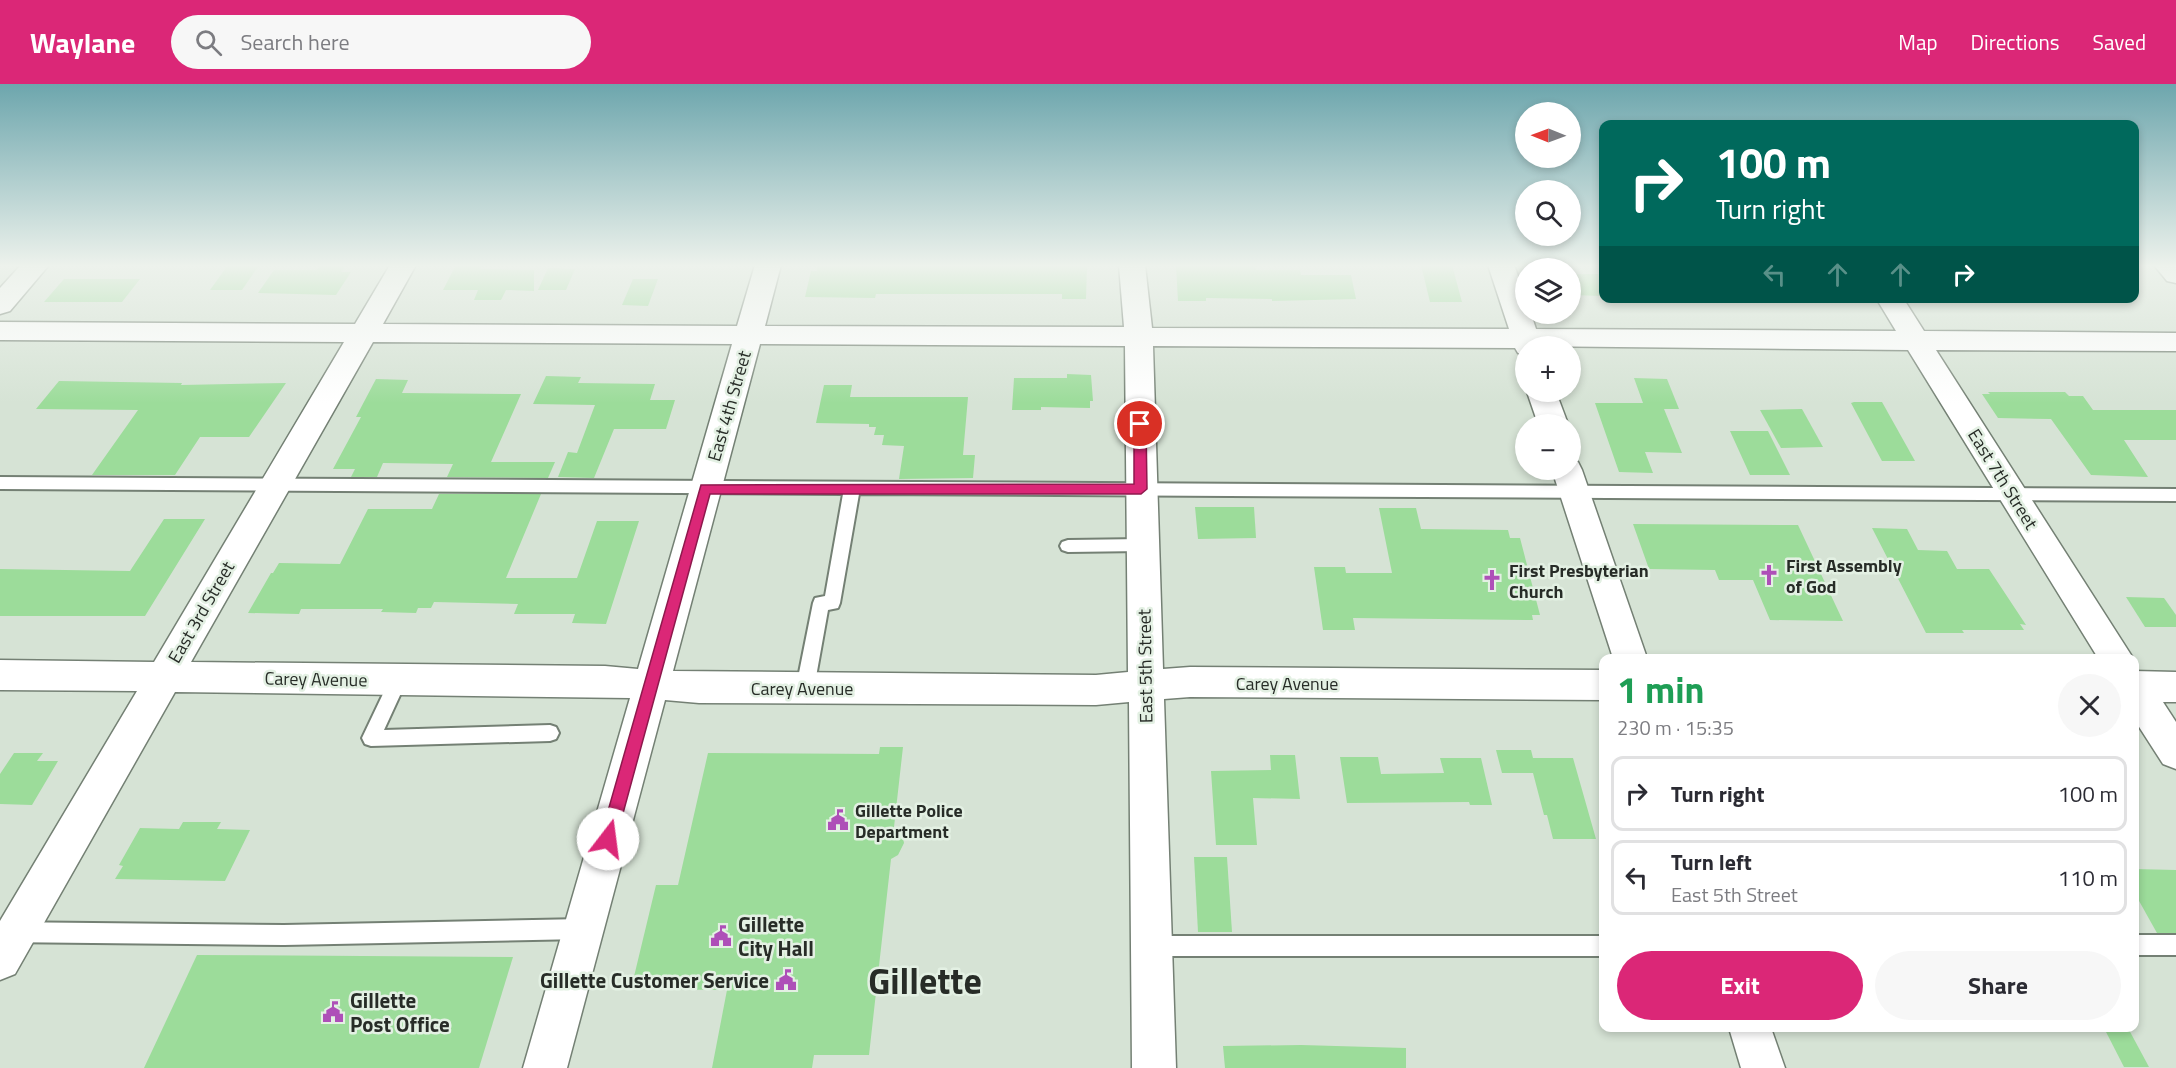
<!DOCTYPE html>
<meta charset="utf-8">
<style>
:root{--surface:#fff;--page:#f7f7f7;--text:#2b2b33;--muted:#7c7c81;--line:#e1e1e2;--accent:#db2777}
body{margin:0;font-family:"Titillium Web",sans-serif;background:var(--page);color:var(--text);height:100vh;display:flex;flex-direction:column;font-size:22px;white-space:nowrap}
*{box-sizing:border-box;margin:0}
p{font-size:20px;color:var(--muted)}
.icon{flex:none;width:33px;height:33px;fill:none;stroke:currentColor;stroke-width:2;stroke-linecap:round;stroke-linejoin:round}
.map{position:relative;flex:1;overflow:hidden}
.details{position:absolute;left:1599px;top:570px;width:540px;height:378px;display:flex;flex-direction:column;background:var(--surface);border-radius:12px;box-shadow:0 3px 9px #0003}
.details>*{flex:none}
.guide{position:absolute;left:1599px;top:36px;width:540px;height:183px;border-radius:12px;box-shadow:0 3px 9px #0003;background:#00695c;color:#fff;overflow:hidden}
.needle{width:39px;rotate:271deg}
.tools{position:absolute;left:1515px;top:18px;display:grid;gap:12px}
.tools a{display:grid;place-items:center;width:66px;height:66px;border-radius:50%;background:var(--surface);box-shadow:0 3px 9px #0003;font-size:30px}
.pin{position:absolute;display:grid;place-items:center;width:51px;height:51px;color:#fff;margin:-26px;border:3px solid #fff;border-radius:50%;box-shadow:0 2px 6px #0007}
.me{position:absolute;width:66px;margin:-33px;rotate:15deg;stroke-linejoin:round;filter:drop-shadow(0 0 4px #0008)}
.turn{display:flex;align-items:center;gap:21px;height:126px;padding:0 18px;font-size:27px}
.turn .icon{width:78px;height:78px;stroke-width:2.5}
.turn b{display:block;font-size:42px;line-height:51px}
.lanes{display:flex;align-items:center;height:57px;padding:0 18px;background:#0003;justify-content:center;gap:30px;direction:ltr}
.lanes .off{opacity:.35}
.round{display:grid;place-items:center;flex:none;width:63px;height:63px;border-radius:32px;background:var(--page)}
.summary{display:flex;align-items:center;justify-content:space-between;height:102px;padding:0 18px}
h1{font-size:36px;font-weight:700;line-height:45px;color:#1e9e55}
.action{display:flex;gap:12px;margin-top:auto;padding:12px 18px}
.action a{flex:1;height:69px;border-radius:36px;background:var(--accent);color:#fff;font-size:24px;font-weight:700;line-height:69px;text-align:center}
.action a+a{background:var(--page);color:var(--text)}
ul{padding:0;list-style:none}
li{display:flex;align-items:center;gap:18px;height:75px;margin:0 12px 9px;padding:0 6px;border:3px solid var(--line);border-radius:12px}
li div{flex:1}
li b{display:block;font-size:22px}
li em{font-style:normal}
header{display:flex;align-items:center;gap:36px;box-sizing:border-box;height:84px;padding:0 30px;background:var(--accent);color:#fff}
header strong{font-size:28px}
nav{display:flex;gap:33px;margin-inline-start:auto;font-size:21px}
.search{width:420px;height:54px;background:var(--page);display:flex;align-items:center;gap:15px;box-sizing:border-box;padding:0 21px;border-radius:33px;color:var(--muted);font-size:22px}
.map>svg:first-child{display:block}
.building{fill:#9cdc9a}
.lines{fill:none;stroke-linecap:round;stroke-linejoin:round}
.lane-casing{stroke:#748074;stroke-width:4}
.street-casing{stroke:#748074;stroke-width:3}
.primary-casing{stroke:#748074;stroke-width:3}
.lane{fill:#fff;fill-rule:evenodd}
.street{fill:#fff;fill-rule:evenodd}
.primary{fill:#fff;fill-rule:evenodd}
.route{fill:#db2777;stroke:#8e194d;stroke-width:1.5}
.labels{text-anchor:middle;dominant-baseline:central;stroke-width:5;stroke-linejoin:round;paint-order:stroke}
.street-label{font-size:18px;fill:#272c27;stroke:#e3f0e3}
.poi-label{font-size:18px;font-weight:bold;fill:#272c27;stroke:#e3f0e3;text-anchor:start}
.near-poi-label{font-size:21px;font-weight:bold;fill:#272c27;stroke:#e3f0e3;text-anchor:start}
.near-town-label{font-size:36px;font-weight:bold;fill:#272c27;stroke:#e3f0e3}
</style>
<header>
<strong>Waylane</strong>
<div class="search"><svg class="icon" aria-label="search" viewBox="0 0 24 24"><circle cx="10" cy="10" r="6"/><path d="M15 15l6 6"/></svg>Search here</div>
<nav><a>Map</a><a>Directions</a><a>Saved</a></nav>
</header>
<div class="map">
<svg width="2176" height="984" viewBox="0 0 2176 984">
<rect width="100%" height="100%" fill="#d6e3d5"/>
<!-- building -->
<g class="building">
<path d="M228,181H259L242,206H210Z"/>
<path d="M321,181H346L341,188H351L336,211L258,209L274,186H317Z"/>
<path d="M456,181H482L480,185L534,186V207L506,206L501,216H474L478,206H443Z"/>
<path d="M818,181L1087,182L1086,215H1062V210H876L875,214L805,213L811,187H817Z"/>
<path d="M1176,181L1254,182L1257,186H1300L1301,191H1351L1356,215L1272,217V215L1206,214V217H1178Z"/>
<path d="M1421,181H1452L1462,218H1430Z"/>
<path d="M548,184L575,185L566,206H538Z"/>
<path d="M1570,190H1604V212L1570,211Z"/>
<path d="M64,195H140L122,218H44Z"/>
<path d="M633,195H658L648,222L622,221Z"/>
<path d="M1067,290L1091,291L1093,317H1090V324L1041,323V326H1012L1014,294H1067Z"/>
<path d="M546,292L581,293L578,299L655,300L650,316H675L666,345H614L594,394L558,393L568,368L577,369L595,321L533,320Z"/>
<path d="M1634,294L1667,295L1679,325H1664L1682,369L1645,368L1653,389L1619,388L1595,319H1643Z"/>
<path d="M376,295L408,296L402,309L521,310L491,378H555L548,394L447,393L453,380L383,379L377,393H351L355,385H333L361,333H356Z"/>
<path d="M59,297L182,299L181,301L286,299L249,353H200L175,391H92L138,326L36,325Z"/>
<path d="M824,301H852L850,313H968L963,371H975L973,394L899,395L904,362L882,361L884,351H874L876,343H869V340L816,339Z"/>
<path d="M1988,308H2065L2069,312H2083L2093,326H2176V356H2124L2148,393L2091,391L2051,335L1998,334L1982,310H1990Z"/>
<path d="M1854,318H1882L1915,377H1882L1851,319Z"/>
<path d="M1802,325L1823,363L1781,364L1760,326Z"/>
<path d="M1730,347H1768L1790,391H1750Z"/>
<path d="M439,410H541L506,494H577L597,437H639L606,540L572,539L575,530H514L518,520L434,518L431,524H418L416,529L381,528L383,525H301L299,530L248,529L271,489H273L279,479L340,480L368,425H432Z"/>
<path d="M1195,423H1254L1256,454L1198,455Z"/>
<path d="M1379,424H1416L1421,445L1508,446L1510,454H1520L1540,531H1532L1533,536L1353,534L1355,546H1323L1314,483H1345L1346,489H1392Z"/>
<path d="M164,435H205L145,532H0V485L130,487Z"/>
<path d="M1633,440L1798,441L1843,537L1770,536L1753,496H1719L1715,486L1649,485Z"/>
<path d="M1872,444L1907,445L1918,466L1947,467L1957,485H1989L2026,541L2020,540L2024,546H1962L1964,549H1926Z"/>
<path d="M2126,513L2164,514L2176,531V543H2145Z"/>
<path d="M880,663H903L894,743L902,749L904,759L898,771L891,775L869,971H814L812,984H712L727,906L631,905L656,801H678L708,669L879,670Z"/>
<path d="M1496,666H1531L1533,674H1573L1596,755H1553L1547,731H1544L1533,689H1502Z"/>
<path d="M14,669H43L37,677H58L32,721L0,720V690Z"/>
<path d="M1270,671H1295L1300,715L1253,714L1257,761H1216L1211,687L1271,686Z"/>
<path d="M1340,673H1378L1381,690L1444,689L1440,674H1481L1492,721H1470L1469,718L1347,719Z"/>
<path d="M183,738H221L217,745L250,746L225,797L115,795L123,782L119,781L140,744L179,745Z"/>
<path d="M1194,773H1227L1232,848H1198Z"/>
<path d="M2134,785L2176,786V849H2157L2134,808Z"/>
<path d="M197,871L513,873L479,984H144Z"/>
<path d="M2104,944H2128L2149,983H2124Z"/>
<path d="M1301,961L1406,964V984H1225L1223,962Z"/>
</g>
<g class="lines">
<defs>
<g id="lane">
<path d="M0,393L2176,405V417L859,410L840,519L838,524L828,526L814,604L811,609L805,611L799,609L796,604L813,519L815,514L825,512L843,410L0,405Z"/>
<path d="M1143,455L1149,457L1151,461L1149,465L1143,467L1068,468L1062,466L1060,462L1062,458L1068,456Z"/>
<path d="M398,589L404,591L407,596L384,646L550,641L556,643L559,649L556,655L550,657L371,662L365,660L362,654L392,591Z"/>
<path d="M583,835L590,838L593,845L590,852L583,855L284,861L0,858V838L284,841Z"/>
<rect x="2134" y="851" width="42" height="20"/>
<path d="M1151,852H1604V872H1151L1144,869L1141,862L1144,855Z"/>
</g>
<g id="street">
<path d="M390,181H416L383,240L737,242L755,181H781L765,242L1124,243L1119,181H1145L1152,244L1509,245L1488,181H1514L1526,214V230H1531L1536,245L1896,247L1876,214H1903L1924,247L2176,249V267L1936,266L2133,574H2098L1908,266L1526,262V271L1518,269L1515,264L1153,262L1163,585L1190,583L1604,586V616L1190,613L1164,615L1176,984H1132L1129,618L1096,621L699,619L665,616L567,984H523L630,614L175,608L15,890L0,896V837L137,607L0,606V576L154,578L344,258L0,256V238L355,240ZM373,258L732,260L638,585L605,582L191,578ZM760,260L1125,262L1128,588L1096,591L673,587Z"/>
<path d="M2154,181H2176V199L2167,197Z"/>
<path d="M1527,308H1556L1568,340H1538Z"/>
<path d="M1570,376L1578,378L1582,386L1647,574H1613L1552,386H1570Z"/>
<path d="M2134,587L2176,588V618H2163L2176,638V685L2163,680L2134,635Z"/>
<path d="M1729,944H1771L1785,984H1741Z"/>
</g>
<path id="primary" d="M21,181H49L10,227L0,230V204Z"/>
</defs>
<!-- lane casing -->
<use href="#lane" class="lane-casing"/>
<!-- street casing -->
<use href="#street" class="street-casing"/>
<!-- primary casing -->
<use href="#primary" class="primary-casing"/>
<!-- lane -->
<use href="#lane" class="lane"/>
<!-- street -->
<use href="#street" class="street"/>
<!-- primary -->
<use href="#primary" class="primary"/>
</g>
<!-- sky -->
<linearGradient id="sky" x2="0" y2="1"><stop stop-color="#6da6ad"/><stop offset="0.57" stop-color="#edf2ec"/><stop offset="1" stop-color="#edf2ec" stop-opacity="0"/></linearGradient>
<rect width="2176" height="319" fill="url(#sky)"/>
<!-- route -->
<path class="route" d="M1140,336L1146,340L1147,405L1141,410H710L616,755L614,760L608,762L602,760L600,755L701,401L1134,400V340Z"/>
<!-- icons -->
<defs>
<symbol id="church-bare" viewBox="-9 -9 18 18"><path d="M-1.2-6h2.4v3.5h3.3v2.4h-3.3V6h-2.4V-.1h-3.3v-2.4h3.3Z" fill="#ae4fb8" stroke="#e3f0e3" stroke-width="2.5" paint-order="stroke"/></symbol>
<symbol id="civic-bare" viewBox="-9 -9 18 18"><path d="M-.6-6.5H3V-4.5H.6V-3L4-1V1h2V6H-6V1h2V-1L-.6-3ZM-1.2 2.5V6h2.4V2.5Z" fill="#ae4fb8" stroke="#e3f0e3" stroke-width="2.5" paint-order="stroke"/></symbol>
</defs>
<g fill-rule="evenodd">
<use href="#church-bare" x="1754" y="476" width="30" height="30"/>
<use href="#church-bare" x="1477" y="481" width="30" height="30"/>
<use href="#civic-bare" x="823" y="721" width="30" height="30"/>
<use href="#civic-bare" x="706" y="837" width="30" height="30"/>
<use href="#civic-bare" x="771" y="881" width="30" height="30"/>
<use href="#civic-bare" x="318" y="913" width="30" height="30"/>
</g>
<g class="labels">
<!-- street labels -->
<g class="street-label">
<text transform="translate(729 322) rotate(-74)">East 4th Street</text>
<text transform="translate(2003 395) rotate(58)">East 7th Street</text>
<text transform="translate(201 528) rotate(-60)">East 3rd Street</text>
<text transform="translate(1145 582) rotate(-91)">East 5th Street</text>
<text transform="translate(316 595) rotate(1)">Carey Avenue</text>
<text x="1287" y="599">Carey Avenue</text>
<text x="802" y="604">Carey Avenue</text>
</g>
<!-- poi labels -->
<g class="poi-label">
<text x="1786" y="481">First Assembly<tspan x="1786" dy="21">of God</tspan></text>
<text x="1509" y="486">First Presbyterian<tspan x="1509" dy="21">Church</tspan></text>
<text x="855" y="726">Gillette Police<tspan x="855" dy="21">Department</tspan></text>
</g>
<!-- near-poi labels -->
<g class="near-poi-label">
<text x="738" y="840">Gillette<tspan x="738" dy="24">City Hall</tspan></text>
<text x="769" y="896" text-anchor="end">Gillette Customer Service</text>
<text x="350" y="916">Gillette<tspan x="350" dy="24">Post Office</tspan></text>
</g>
<!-- near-town labels -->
<g class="near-town-label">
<text x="925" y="896">Gillette</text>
</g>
</g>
</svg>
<div class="tools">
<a><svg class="needle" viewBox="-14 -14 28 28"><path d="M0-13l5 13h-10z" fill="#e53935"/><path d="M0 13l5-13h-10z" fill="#7c7c81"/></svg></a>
<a><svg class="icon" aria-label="search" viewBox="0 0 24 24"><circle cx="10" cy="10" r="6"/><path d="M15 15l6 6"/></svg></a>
<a><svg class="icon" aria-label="layers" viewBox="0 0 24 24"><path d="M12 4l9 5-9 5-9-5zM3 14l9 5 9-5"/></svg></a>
<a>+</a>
<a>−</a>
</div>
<div class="pin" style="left:1140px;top:340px;background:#d93025"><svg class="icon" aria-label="arrive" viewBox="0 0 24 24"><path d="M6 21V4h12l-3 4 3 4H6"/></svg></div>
<svg class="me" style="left:608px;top:755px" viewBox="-20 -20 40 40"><circle r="19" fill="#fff"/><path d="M0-13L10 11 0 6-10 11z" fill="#db2777"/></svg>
<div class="guide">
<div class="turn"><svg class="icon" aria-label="right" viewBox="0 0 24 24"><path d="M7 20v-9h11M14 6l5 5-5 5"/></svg><div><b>100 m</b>Turn right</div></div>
<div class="lanes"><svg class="icon off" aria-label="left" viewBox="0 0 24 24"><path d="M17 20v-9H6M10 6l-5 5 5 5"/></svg><svg class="icon off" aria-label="ahead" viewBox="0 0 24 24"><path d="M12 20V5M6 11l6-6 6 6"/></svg><svg class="icon off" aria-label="ahead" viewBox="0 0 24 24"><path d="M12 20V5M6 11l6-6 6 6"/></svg><svg class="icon" aria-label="right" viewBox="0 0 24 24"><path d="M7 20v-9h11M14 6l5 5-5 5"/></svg></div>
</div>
<section class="details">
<div class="summary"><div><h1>1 min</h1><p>230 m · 15:35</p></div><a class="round"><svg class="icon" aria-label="close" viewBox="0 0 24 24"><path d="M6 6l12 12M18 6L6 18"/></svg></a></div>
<ul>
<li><svg class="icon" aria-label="right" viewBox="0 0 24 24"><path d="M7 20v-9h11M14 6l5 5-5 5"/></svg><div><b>Turn right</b></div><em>100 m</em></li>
<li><svg class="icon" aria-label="left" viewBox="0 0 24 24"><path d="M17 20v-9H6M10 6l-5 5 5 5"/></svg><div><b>Turn left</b><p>East 5th Street</p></div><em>110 m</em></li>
</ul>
<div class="action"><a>Exit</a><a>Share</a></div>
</section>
</div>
